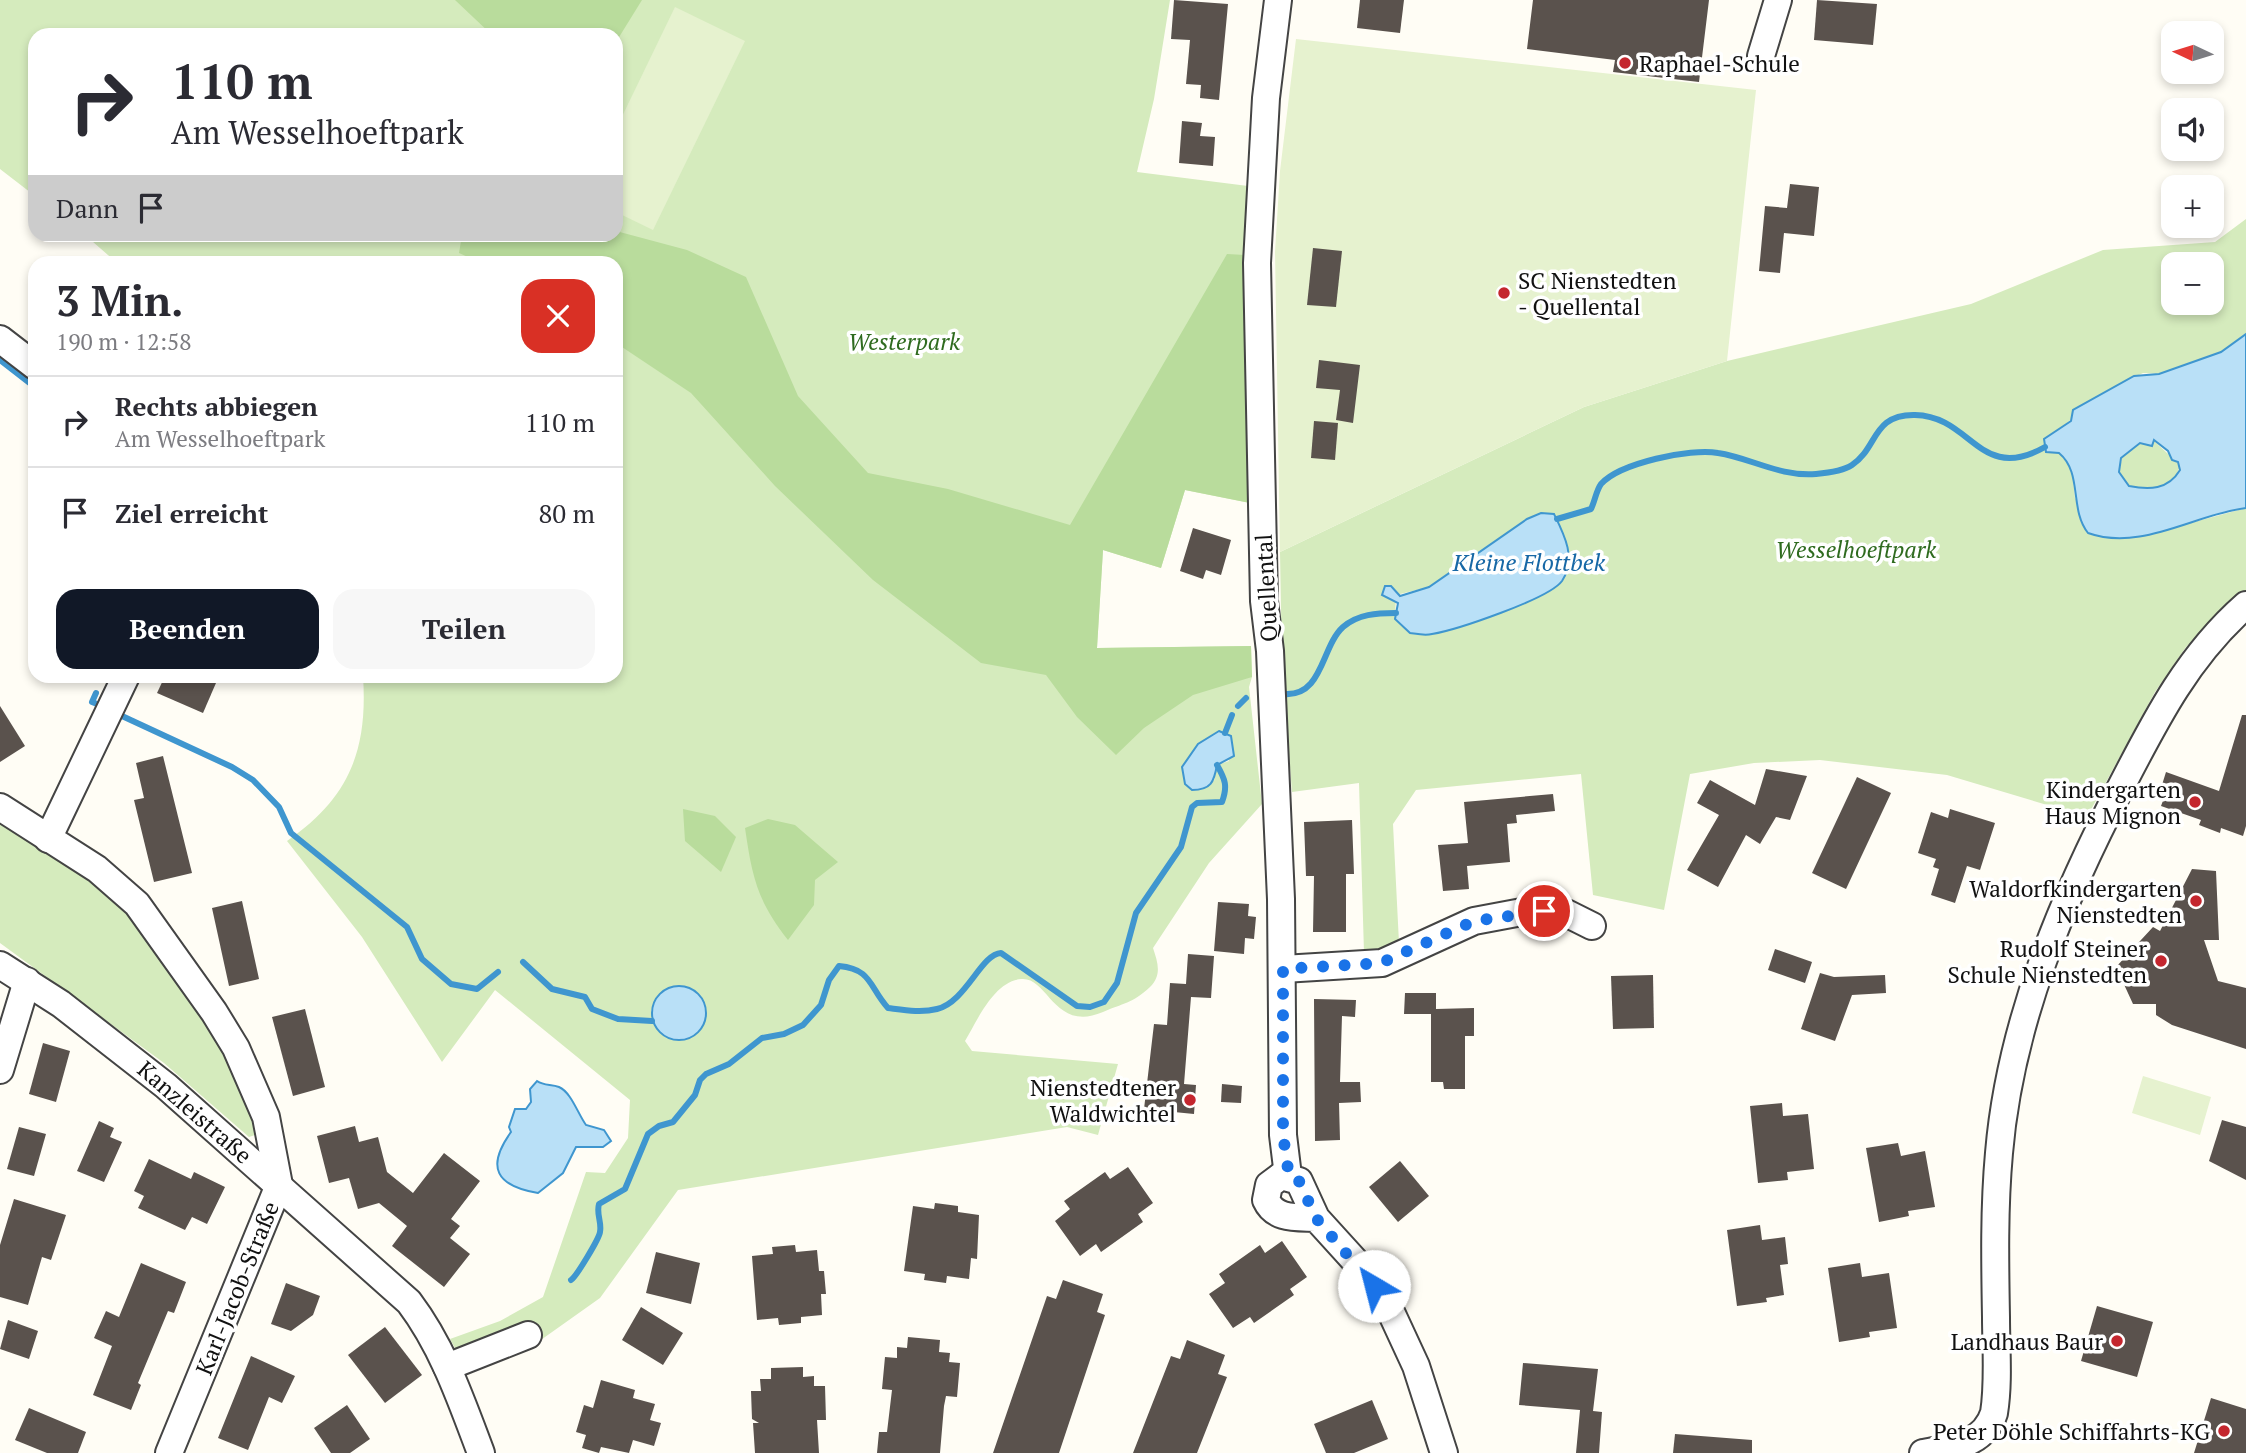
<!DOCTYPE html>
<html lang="de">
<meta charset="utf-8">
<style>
:root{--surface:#fff;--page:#f7f7f7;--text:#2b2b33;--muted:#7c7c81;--line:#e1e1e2;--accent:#111827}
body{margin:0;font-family:"PT Serif",serif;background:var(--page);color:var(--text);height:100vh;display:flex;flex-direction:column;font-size:26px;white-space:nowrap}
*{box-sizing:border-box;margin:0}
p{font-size:23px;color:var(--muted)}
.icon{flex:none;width:38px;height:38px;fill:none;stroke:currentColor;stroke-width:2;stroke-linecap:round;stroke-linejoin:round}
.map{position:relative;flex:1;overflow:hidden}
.drawer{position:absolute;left:28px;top:256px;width:595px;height:427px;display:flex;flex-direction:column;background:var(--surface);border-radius:21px;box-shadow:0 4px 10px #0003}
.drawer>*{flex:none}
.banner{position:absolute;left:28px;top:28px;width:595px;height:214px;border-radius:21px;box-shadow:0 4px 10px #0003;background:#fff;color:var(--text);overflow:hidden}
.needle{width:46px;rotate:274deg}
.tools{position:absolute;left:2161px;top:21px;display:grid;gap:14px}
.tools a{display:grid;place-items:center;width:63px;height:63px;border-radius:14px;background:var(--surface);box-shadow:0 4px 10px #0003;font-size:35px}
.pin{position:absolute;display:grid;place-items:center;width:60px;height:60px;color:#fff;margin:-30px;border:4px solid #fff;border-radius:50%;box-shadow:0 2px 7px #0007}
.me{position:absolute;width:77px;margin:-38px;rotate:323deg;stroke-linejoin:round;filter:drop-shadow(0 0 5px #0008)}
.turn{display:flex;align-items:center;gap:24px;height:147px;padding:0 28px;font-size:32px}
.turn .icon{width:91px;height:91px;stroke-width:2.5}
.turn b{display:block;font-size:49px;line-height:60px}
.then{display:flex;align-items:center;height:66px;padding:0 28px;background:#0003;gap:14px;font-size:26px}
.round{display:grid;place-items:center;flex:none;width:74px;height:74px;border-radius:21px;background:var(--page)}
.overview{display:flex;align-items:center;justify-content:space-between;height:119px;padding:0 28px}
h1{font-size:42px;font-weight:600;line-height:52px}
.action{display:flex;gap:14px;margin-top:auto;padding:14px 28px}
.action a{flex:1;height:80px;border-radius:21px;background:var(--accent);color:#fff;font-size:28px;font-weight:600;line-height:80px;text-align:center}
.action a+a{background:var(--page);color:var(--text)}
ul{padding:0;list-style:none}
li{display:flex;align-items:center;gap:21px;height:91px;padding:0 28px;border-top:2px solid var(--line)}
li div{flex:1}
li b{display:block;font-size:26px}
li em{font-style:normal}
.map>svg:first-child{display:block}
.green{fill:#d5ebbd;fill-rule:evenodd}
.forest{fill:#b9dc9c}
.pitch{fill:#e6f2cf}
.water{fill:#b9e0f7;stroke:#3f96cf;stroke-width:2;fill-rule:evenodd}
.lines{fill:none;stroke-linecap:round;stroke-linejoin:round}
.stream{stroke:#3f96cf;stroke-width:6}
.building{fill:#5a524d}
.minor-casing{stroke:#444;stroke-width:30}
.minor{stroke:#fff;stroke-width:26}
.route{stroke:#1a73e8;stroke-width:12;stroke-dasharray:0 21.6}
.poi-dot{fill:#c4262e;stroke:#fff;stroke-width:2.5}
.labels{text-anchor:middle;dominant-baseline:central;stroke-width:7;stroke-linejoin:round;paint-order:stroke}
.poi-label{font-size:23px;fill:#111;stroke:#fff;text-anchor:end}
.park-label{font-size:23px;font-style:italic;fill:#2f6b1f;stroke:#fff}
.street-label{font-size:23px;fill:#111;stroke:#fff}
.water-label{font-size:24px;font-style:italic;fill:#1768a6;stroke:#fff}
</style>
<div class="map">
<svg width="2246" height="1453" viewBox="0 0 2246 1453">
<rect width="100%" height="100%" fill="#fffdf5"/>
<!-- green -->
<g class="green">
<path d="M0,0H1170L1154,99L1137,172L1248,186L1250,503L1185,490L1161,568L1103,550L1097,648L1251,646L1252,677L1249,687L1262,804L1209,863L1153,948C1158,963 1162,975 1150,987C1132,1004 1123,1003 1103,1012C1054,1033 1048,976 1021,979C994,981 977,1021 965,1041L972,1051L1118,1064L1098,1135L1067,1127L678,1190L600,1298L538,1342L466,1368L450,1339L500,1321L543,1297L586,1172L605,1173L628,1138L630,1100L495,990L442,1062L362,937L287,841C349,798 368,751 363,676H616V262H116L85,235L616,234V35H35V196L0,169ZM1219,731L1229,761L1217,765L1214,781L1198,744ZM681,988L704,1024L692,1035L651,1011L660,994Z"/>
<path d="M2246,219V334L2221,352L2159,374L2143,373L2104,392L2062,427L2059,453L2072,469L2075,498L2104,537L2146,535L2246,508V591L2186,647L2155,692L2087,817L1947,775L1820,760L1754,763L1690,774L1664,910L1593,895L1581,774L1416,790L1393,824L1399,943L1364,953L1359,783L1292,792L1282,668L1280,552L1584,407L1727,361L1971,304L2103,250L2215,242ZM2174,264H2212V303H2174ZM1527,519L1533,599L1430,635L1410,634L1395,619L1396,595L1429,587Z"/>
<path d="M2153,440L2180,465C2174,490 2150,490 2129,486L2119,472L2122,458L2140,443Z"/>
<path d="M0,822L85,872L124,905L222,1039L260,1129L255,1135L249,1137L164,1063L0,943Z"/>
</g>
<!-- forest -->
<g class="forest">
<path d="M455,0H642L616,42V35H492Z"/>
<path d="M616,231L687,250L746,277L798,396L868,473L948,489L1070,525L1227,254L1245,255L1250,503L1185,490L1161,568L1103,550L1097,648L1251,646L1252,677L1193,695L1144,728L1116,755L1077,717L1046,675L981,663L873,580L775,486L691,393L616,343V262H479L459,253L462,235L616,234Z"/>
<path d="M683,809L715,816L736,837L721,872L685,841Z"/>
<path d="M768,819L795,825L838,862L815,880L814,905L788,940C757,901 752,876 745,828Z"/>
</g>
<!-- pitch -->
<g class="pitch">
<path d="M675,7L745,41L653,230L616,212V129Z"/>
<path d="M1296,39L1756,90L1727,361L1584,407L1280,552L1275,252L1280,171Z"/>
<path d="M2143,1076L2211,1097L2200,1135L2132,1113Z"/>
</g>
<!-- water -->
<g class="water">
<path d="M2246,334V508C2195,514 2141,552 2088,533C2069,509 2083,473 2059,453L2046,452L2044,439L2071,421L2073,410L2134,376L2159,374L2221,352ZM2154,440L2168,451L2172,460L2178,462L2180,470C2168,490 2149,490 2129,486L2119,472L2121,458L2140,443L2152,446Z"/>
<path d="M1541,513L1554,514C1564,534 1577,559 1562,581C1549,599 1456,630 1432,634C1425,636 1417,634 1410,633L1395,619L1398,603L1382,595L1385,586H1391L1400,596L1429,587L1527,519Z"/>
<path d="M1219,731L1231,736L1234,756L1217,765C1214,782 1211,790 1192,790L1185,784L1182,767L1198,744Z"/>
<circle cx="679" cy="1013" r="27"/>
<path d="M537,1081C544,1086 551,1084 559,1087C571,1092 578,1114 586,1125L604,1130L611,1141L603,1147H576L563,1173L538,1193C497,1186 485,1168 511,1132L509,1127L515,1109H526L531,1102L530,1089Z"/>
</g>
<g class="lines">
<!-- stream -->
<g class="stream">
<path d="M0,360L35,387"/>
<path d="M1557,519L1591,509C1595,501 1596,491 1601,484C1620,463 1690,448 1718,453C1751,458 1780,477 1816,474C1827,473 1843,471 1852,465C1878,448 1872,414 1915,415C1972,416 1979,484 2045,447"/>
<path d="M96,693L92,702L97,704"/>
<path d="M1284,694C1323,697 1321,647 1343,627C1358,614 1377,613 1396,613"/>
<path d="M1238,706L1246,698"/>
<path d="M122,716L232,767L253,780L279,807L291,833L407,927L422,959L451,984L477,989L498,972"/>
<path d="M1225,733L1232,715"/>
<path d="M523,962L552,989L585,997L592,1009L618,1019L652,1021"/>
<path d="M571,1280C576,1277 599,1239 600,1232C602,1222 596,1214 599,1204L625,1189L648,1134L659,1126L673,1122L695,1095L700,1080L706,1074L729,1064L762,1038L784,1034L803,1025L821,1005L829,980L839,966C872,969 869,987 888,1008C904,1010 921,1013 937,1009C966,1002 981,954 1001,953L1077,1006L1090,1007L1104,1002L1117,983L1136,913L1181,847L1192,807L1197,803L1222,802C1228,786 1225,779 1217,765"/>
</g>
</g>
<!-- building -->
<g class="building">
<path d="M1174,0L1228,4L1219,100L1200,98L1201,85L1186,84L1190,40L1171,39Z"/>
<path d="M1360,0H1404L1400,33L1357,28Z"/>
<path d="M1533,0H1709L1699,82L1613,72L1615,60L1527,49Z"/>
<path d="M1817,0L1877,4L1873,45L1814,40Z"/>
<path d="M1182,121L1202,123L1200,136L1215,137L1213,166L1179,163Z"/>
<path d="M1790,184L1819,187L1814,236L1784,233L1780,273L1759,271L1765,206L1787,208Z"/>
<path d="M1313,248L1342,251L1336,307L1307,305Z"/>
<path d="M1319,360L1360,365L1353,423L1336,420L1340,390L1316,388Z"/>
<path d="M1314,421L1338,423L1335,460L1311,458Z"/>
<path d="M1193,528L1231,540L1221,575L1206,570L1203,579L1180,571Z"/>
<path d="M165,676H219L203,713L157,693Z"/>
<path d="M0,706L25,746L0,762Z"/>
<path d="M2242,715H2246V826L2243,836L2221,828L2220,833L2199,825L2201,820L2161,806L2167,790L2161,788L2166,772L2219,791Z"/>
<path d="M163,756L192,873L154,882L134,800L144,798L136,763Z"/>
<path d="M1766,769L1807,776L1790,820L1776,817L1760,844L1746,835L1718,887L1687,870L1719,815L1697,803L1710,780L1755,805Z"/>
<path d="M1857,777L1891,793L1846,889L1812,873Z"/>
<path d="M1553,794L1555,811L1516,815L1517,823L1507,824L1510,862L1467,866L1469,889L1443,891L1438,845L1468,843L1464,802Z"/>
<path d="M1950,809L1995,823L1980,870L1967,866L1955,903L1931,895L1939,869L1933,867L1936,859L1918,853L1931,812L1948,818Z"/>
<path d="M1352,820L1354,874H1346V932H1313L1314,876H1306L1304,822Z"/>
<path d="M2192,869L2216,871L2219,940H2204L2218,981L2246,988V1049L2172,1025L2156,1015V1004H2133L2116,967L2153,927L2160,931Z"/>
<path d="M242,901L259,979L229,986L212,908Z"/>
<path d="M1218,902L1249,904L1248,916L1256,917L1254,939L1245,938L1244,954L1214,951Z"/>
<path d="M1775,949L1812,962L1805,983L1768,970Z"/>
<path d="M1188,954L1214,956L1211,998L1191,997L1184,1084L1196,1085L1194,1114L1144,1109L1154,1024L1167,1025L1170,983L1186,984Z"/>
<path d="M1820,973L1834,977L1885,975L1886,993L1852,995L1835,1041L1801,1029Z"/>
<path d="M1653,975L1654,1028L1613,1029L1611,976Z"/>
<path d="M1405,993H1436V1009L1474,1008V1036H1465V1089H1444L1443,1082H1431V1014H1404Z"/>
<path d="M1314,999L1356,1000L1355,1017L1342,1016L1340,1082H1360L1361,1102L1339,1103L1340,1140L1315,1141Z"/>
<path d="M305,1009L325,1087L293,1096L272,1017Z"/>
<path d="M43,1043L70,1051L56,1102L29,1094Z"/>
<path d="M1222,1084L1242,1086L1241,1103L1221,1102Z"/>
<path d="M1782,1103L1783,1116L1808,1114L1814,1169L1787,1172L1788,1180L1758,1183L1750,1106Z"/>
<path d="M2222,1120L2246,1127V1180L2209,1161Z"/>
<path d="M99,1121L114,1128L110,1137L122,1142L104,1182L77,1171Z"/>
<path d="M355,1126L359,1142L378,1137L387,1172L413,1193L444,1153L480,1181L451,1219L460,1226L450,1238L470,1254L444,1287L392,1246L407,1226L379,1203L358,1209L349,1178L329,1183L317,1136Z"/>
<path d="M19,1127L46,1134L34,1176L7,1169Z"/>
<path d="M1898,1143L1901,1156L1925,1151L1935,1207L1908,1211L1909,1216L1879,1222L1866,1148Z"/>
<path d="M149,1159L191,1179L194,1172L225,1187L207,1224L192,1217L185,1230L138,1208L144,1196L134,1191Z"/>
<path d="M1400,1161L1429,1196L1398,1222L1369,1187Z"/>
<path d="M1128,1167L1153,1203L1138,1214L1143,1222L1101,1252L1096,1244L1080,1256L1055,1221L1070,1209L1064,1201L1105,1172L1110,1179Z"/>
<path d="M14,1199L66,1215L51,1260L42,1257L28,1305L0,1297V1245Z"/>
<path d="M935,1203L958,1206V1212L979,1215L977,1259L971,1258L969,1279L947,1276L946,1283L924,1280L925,1274L904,1271L913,1206L934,1209Z"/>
<path d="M1760,1225L1762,1240L1785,1237L1788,1264L1780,1265L1784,1295L1766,1298L1767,1302L1737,1306L1727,1230Z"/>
<path d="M1282,1241L1307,1277L1290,1289L1294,1295L1254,1323L1250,1317L1233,1328L1209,1294L1225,1283L1219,1274L1260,1245L1265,1253Z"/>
<path d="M795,1245L796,1252L817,1250L819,1271H824L826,1294H821L822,1315L801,1317V1323L779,1325L778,1318L757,1320L752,1256L773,1254L772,1247Z"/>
<path d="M656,1252L700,1263L691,1304L646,1293Z"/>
<path d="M141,1263L186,1282L174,1313L168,1311L138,1383L141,1385L131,1410L93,1395L112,1346L94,1338L106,1311L119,1317Z"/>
<path d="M1860,1263L1862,1277L1889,1273L1897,1328L1869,1332L1870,1337L1839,1342L1828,1268Z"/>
<path d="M1063,1280L1103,1294L1097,1312L1105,1315L1059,1453H993L1047,1296L1056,1299Z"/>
<path d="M286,1283L320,1296L313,1315L291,1331L271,1324Z"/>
<path d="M2097,1306L2153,1322L2137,1377L2081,1361Z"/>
<path d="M641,1307L683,1333L663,1365L622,1340Z"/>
<path d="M8,1320L38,1331L29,1359L0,1349Z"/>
<path d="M385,1327L422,1375L385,1403L348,1355Z"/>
<path d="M908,1337L940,1340L939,1352L950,1353L949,1362L960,1363L957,1397L946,1396L944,1406L940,1453H877L879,1432H887L892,1390L882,1389L885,1357L897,1358V1347L907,1348Z"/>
<path d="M1187,1340L1225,1355L1218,1374L1227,1377L1197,1453H1133L1171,1356L1180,1359Z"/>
<path d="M251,1356L295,1376L282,1403L269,1397L248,1450L218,1438Z"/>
<path d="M1523,1363L1598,1369L1593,1411L1602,1412L1599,1453H1576L1580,1410L1519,1405Z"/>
<path d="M803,1367V1377L814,1376V1386H825L826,1420H817L819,1453H755L753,1423H759L752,1419L751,1391H761L760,1379H771V1368Z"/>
<path d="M601,1380L635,1390L633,1398L655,1404L650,1420L661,1423L654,1446L633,1440L629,1453L601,1447L599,1453L582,1448L586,1435L576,1432L584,1405L593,1408Z"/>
<path d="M2211,1398L2246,1409V1453H2194Z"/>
<path d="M1372,1400L1388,1439L1354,1453H1326L1314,1424Z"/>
<path d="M347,1405L370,1439L350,1453H331L314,1428Z"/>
<path d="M29,1408L86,1432L78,1453H47L15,1440Z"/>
<path d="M1675,1434L1752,1440V1453H1673Z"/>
</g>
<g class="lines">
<defs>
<g id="minor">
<path d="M1278,0L1266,98L1257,263L1264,601L1270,651L1281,899L1283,1135L1288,1176"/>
<path d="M1761,56L1778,0"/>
<path d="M0,339L35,366"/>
<path d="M0,807L97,869L137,904L214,1012L236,1048L266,1117L279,1185L169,1453"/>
<path d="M48,839L126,676"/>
<path d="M0,965L61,1004L166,1086L409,1302C443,1347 461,1400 481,1453"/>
<path d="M1283,969L1382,963L1474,921L1522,912L1566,913L1592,926"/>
<path d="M0,1070L27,981"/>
<path d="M1316,1218C1297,1217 1275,1220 1266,1200L1269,1185L1281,1176L1299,1181L1316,1218L1356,1262L1391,1312L1416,1366L1444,1453"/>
<path d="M447,1367L528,1335"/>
<path d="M1923,1453C1952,1447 1984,1445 1994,1413C1999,1382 1996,1349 1996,1317C1995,1263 1994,1208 1999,1153C2010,1022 2063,898 2123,783C2157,717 2189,655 2246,605"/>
</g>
</defs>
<!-- minor casing -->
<use href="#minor" class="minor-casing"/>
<!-- minor -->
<use href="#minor" class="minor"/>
</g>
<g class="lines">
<!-- route -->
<path class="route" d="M1374,1286L1316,1218L1299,1181L1289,1176L1283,1135V969L1381,963L1474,921L1544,911"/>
</g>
<!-- markers -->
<g class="poi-dot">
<circle cx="1625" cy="63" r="7"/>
<circle cx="1504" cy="293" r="7"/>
<circle cx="2195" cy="802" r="7"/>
<circle cx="2196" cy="901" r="7"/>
<circle cx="2161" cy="961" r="7"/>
<circle cx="1190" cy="1100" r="7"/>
<circle cx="2117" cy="1341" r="7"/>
<circle cx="2224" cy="1431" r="7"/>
</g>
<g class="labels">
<!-- poi labels -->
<g class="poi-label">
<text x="1639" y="63" text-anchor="start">Raphael-Schule</text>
<text x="1518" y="280" text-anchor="start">SC Nienstedten<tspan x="1518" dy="26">- Quellental</tspan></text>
<text x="2181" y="789">Kindergarten<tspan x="2181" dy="26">Haus Mignon</tspan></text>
<text x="2182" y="888">Waldorfkindergarten<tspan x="2182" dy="26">Nienstedten</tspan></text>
<text x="2147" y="948">Rudolf Steiner<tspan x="2147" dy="26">Schule Nienstedten</tspan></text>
<text x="1176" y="1087">Nienstedtener<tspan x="1176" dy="26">Waldwichtel</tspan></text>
<text x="2103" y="1341">Landhaus Baur</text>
<text x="2210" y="1431">Peter Döhle Schiffahrts-KG</text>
</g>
<!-- park labels -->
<g class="park-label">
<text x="904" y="341">Westerpark</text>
<text x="1856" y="549">Wesselhoeftpark</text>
</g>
<!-- street labels -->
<g class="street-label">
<text transform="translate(1266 588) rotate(-93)">Quellental</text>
<text transform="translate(195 1112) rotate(41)">Kanzleistraße</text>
<text transform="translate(237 1288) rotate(-68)">Karl-Jacob-Straße</text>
</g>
<!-- water labels -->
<g class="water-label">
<text x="1529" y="562">Kleine Flottbek</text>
</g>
</g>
</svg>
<div class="tools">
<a><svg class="needle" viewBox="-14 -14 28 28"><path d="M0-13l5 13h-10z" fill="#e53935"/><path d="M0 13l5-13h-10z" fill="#7c7c81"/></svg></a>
<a><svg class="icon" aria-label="sound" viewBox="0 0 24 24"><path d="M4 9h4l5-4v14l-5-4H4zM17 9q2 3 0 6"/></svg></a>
<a>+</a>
<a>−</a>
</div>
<div class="pin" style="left:1544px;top:911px;background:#d93025"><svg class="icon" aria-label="arrive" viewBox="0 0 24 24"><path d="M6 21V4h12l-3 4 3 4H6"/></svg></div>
<svg class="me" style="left:1374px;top:1286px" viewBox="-20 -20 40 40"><circle r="19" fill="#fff"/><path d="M0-13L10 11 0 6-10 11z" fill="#1a73e8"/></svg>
<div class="banner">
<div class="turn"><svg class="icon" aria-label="right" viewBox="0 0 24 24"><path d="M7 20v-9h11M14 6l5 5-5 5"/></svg><div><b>110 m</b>Am Wesselhoeftpark</div></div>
<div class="then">Dann<svg class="icon" aria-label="arrive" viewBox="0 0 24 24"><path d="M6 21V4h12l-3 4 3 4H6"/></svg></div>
</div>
<section class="drawer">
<div class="overview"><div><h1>3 Min.</h1><p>190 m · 12:58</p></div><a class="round" style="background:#d93025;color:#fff"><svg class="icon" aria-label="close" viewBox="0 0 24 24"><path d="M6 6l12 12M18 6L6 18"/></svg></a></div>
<ul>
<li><svg class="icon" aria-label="right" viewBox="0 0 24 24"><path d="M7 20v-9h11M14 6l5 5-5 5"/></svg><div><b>Rechts abbiegen</b><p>Am Wesselhoeftpark</p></div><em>110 m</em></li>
<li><svg class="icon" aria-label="arrive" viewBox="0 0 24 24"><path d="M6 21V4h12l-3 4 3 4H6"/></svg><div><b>Ziel erreicht</b></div><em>80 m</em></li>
</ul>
<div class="action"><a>Beenden</a><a>Teilen</a></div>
</section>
</div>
